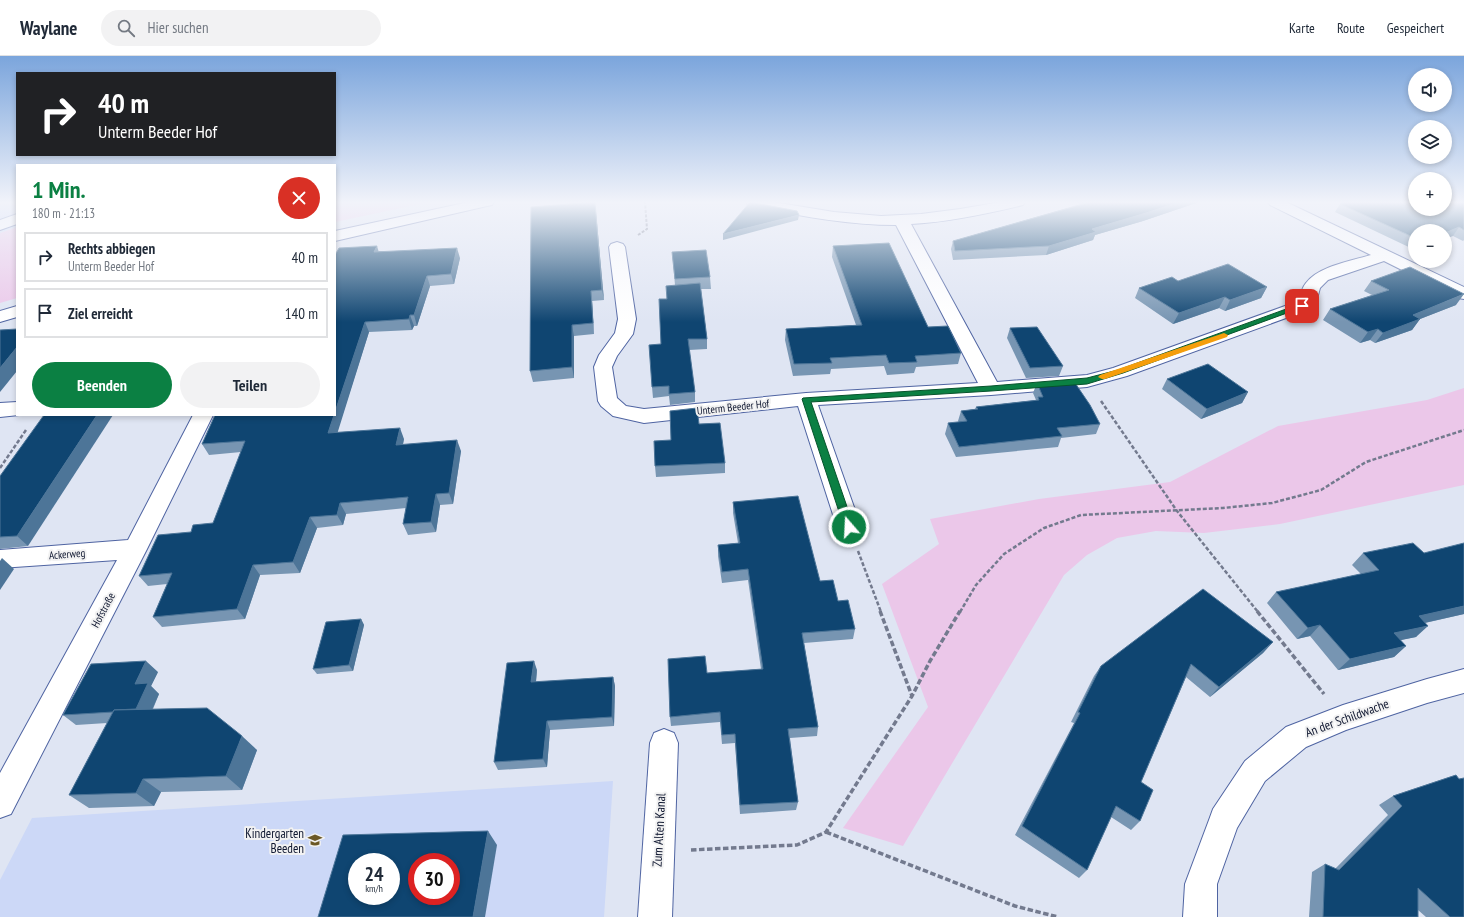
<!DOCTYPE html>
<html lang="de">
<meta charset="utf-8">
<style>
:root{--surface:#fff;--page:#f2f2f3;--text:#1f2937;--muted:#747a83;--line:#e0e1e3;--accent:#0b8043}
body{margin:0;font-family:"PT Sans Narrow",sans-serif;background:var(--page);color:var(--text);height:100vh;display:flex;flex-direction:column;font-size:15px;white-space:nowrap}
*{box-sizing:border-box;margin:0}
p{font-size:13px;color:var(--muted)}
.icon{flex:none;width:22px;height:22px;fill:none;stroke:currentColor;stroke-width:2;stroke-linecap:round;stroke-linejoin:round}
.map{position:relative;flex:1;overflow:hidden}
.panel{position:absolute;left:16px;top:108px;width:320px;height:252px;display:flex;flex-direction:column;background:var(--surface);border-radius:0px;box-shadow:0 2px 6px #0003}
.panel>*{flex:none}
.banner{position:absolute;left:16px;top:16px;width:320px;height:84px;border-radius:0px;box-shadow:0 2px 6px #0003;background:#202124;color:#fff;overflow:hidden}
.controls{position:absolute;left:1408px;top:12px;display:grid;gap:8px}
.controls a{display:grid;place-items:center;width:44px;height:44px;border-radius:50%;background:var(--surface);box-shadow:0 2px 6px #0003;font-size:20px}
.speed{position:absolute;left:348px;top:797px;display:flex;gap:8px;font-size:20px;font-weight:700;text-align:center}
.speed>*{display:grid;place-content:center;width:52px;height:52px;border-radius:50%;background:var(--surface);box-shadow:0 2px 6px #0003;line-height:1}
.speed small{font-size:10px;font-weight:400}
.speed .limit{border:6px solid #d22;background:#fff;color:#111}
.pin{position:absolute;display:grid;place-items:center;width:34px;height:34px;color:#fff;margin:-17px;border-radius:8px;box-shadow:0 2px 6px #0006}
.me{position:absolute;width:44px;margin:-22px;rotate:341deg;stroke-linejoin:round;filter:drop-shadow(0 0 3px #0008)}
.turn{display:flex;align-items:center;gap:14px;height:84px;padding:0 16px;font-size:18px}
.turn .icon{width:52px;height:52px;stroke-width:2.5}
.turn b{display:block;font-size:28px;line-height:34px}
.round{display:grid;place-items:center;flex:none;width:42px;height:42px;border-radius:21px;background:var(--page)}
.headline{display:flex;align-items:center;justify-content:space-between;height:68px;padding:0 16px}
h1{font-size:24px;font-weight:700;line-height:30px;color:var(--accent)}
.action{display:flex;gap:8px;margin-top:auto;padding:8px 16px}
.action a{flex:1;height:46px;border-radius:24px;background:var(--accent);color:#fff;font-size:16px;font-weight:700;line-height:46px;text-align:center}
.action a+a{background:var(--page);color:var(--text)}
ul{padding:0;list-style:none}
li{display:flex;align-items:center;gap:12px;height:50px;margin:0 8px 6px;padding:0 8px;border:2px solid var(--line);border-radius:0px}
li div{flex:1}
li b{display:block;font-size:15px}
li em{font-style:normal}
header{display:flex;align-items:center;gap:24px;box-sizing:border-box;height:56px;padding:0 20px;background:var(--surface);border-bottom:1px solid var(--line)}
header strong{font-size:19px}
nav{display:flex;gap:22px;margin-inline-start:auto;font-size:14px}
.search{width:280px;height:36px;background:var(--page);display:flex;align-items:center;gap:10px;box-sizing:border-box;padding:0 14px;border-radius:22px;color:var(--muted);font-size:15px}
.map>svg:first-child{display:block}
.built{fill:#ccd8f7;fill-rule:evenodd}
.green{fill:#ebc7e9}
.lines{fill:none;stroke-linecap:round;stroke-linejoin:round}
.minor-casing{stroke:#4f64a2;stroke-width:2}
.path-far2{stroke:#737a8e;stroke-width:2;stroke-dasharray:3 1.5;stroke-linecap:butt}
.path-far1{stroke:#737a8e;stroke-width:2.5;stroke-dasharray:4 2;stroke-linecap:butt}
.path{stroke:#737a8e;stroke-width:3.5;stroke-dasharray:5.5 2.5;stroke-linecap:butt}
.minor{fill:#fff;fill-rule:evenodd}
.wall{fill:#7795b2}
.shaded-wall{fill:#4d7598}
.building{fill:#0f4571;stroke:#4d7598;fill-rule:evenodd}
.route{fill:#0b8043;stroke:#07532c}
.slow{fill:#f59e0b}
.labels{text-anchor:middle;dominant-baseline:central;stroke-width:4;stroke-linejoin:round;paint-order:stroke}
.street-label{font-size:11px;fill:#0f1730;stroke:#f2f2f2}
.near-street-label{font-size:13px;fill:#0f1730;stroke:#f2f2f2}
.near-poi-label{font-size:13px;fill:#0f1730;stroke:#f2f2f2;text-anchor:end}
</style>
<header>
<strong>Waylane</strong>
<div class="search"><svg class="icon" aria-label="search" viewBox="0 0 24 24"><circle cx="10" cy="10" r="6"/><path d="M15 15l6 6"/></svg>Hier suchen</div>
<nav><a>Karte</a><a>Route</a><a>Gespeichert</a></nav>
</header>
<div class="map">
<svg width="1464" height="861" viewBox="0 0 1464 861">
<rect width="100%" height="100%" fill="#dfe5f3"/>
<!-- built -->
<g class="built">
<path d="M0,146H17V171L0,177Z"/>
<path d="M613,725L604,861H0V824L32,762ZM357,806H391V840H357ZM417,806H451V840H417Z"/>
</g>
<!-- green -->
<g class="green">
<path d="M335,146H430L335,166Z"/>
<path d="M17,171V242L0,247V177Z"/>
<path d="M1464,332V429L1280,468L1204,477L1156,475L1117,482L1087,499L1064,519L903,790L843,772L928,651L882,528L939,488L930,463L1039,443L1170,426L1278,370L1427,344Z"/>
</g>
<g class="lines">
<defs>
<g id="minor">
<path d="M469,146H494L492,149L487,150L335,185V175Z"/>
<path d="M746,146H773L834,156L881,160L921,158L960,153L1001,146H1025L1023,149C986,158 949,166 911,168L997,326L1087,319L1113,312L1296,246C1301,240 1301,233 1306,227C1319,210 1351,205 1371,199L1270,149L1268,146H1286L1464,231V243L1458,242L1384,205L1328,224L1320,232L1317,243L1308,254L1127,320L1087,331L991,339L818,349L861,471L857,477L849,480L841,477L837,471L798,350L644,367L613,360L601,350L598,345L594,311L599,299L615,277L618,263L609,191L611,188L617,186L623,188L625,191L636,263L633,278L617,300L612,311L617,342L626,350L644,353L806,337L978,327L896,169C848,169 800,160 753,150L748,149Z"/>
<path d="M17,158V168L0,174V164Z"/>
<path d="M17,250V261L0,266V255Z"/>
<path d="M17,346V359H19L0,361V347Z"/>
<path d="M193,359H213L147,493L11,758L0,762V717L117,504L0,512V494L128,484Z"/>
<path d="M1464,613V637L1427,647L1346,674L1306,691L1265,725L1237,772L1217,828V861H1183L1185,828L1209,764L1213,753L1245,705L1286,671L1343,649L1427,623Z"/>
<path d="M664,673L674,677L678,687L672,861H638L650,687L654,677Z"/>
</g>
</defs>
<!-- minor casing -->
<use href="#minor" class="minor-casing"/>
<!-- path-far2 -->
<path class="path-far2" d="M638,179L647,173L645,146"/>
<!-- path-far1 -->
<g class="path-far1">
<path d="M1101,345L1177,455L1258,556"/>
<path d="M0,412L26,374"/>
<path d="M858,495L881,556"/>
<path d="M960,556L976,529L1004,498L1044,472L1081,459L1223,452L1272,447L1321,434L1366,406L1464,374"/>
</g>
<!-- path -->
<g class="path">
<path d="M880,555L912,640"/>
<path d="M1257,555L1324,638"/>
<path d="M826,776L1015,850L1058,861"/>
<path d="M691,794L797,789L826,776L912,640L930,605L960,555"/>
</g>
<!-- minor -->
<use href="#minor" class="minor"/>
</g>
<!-- wall -->
<g class="wall">
<path d="M779,146H791V147Z"/>
<path d="M1076,146H1199L1143,165L1095,179L1093,184L1046,199L953,204L951,193L953,185L1081,148Z"/>
<path d="M1341,146H1464V184L1463,185L1453,180L1415,175V194L1335,156L1340,148L1343,147Z"/>
<path d="M596,156L604,244L592,245L594,278L574,280V322L533,326L530,315Z"/>
<path d="M833,190L928,271L961,297L958,308L916,311L914,317L887,319L884,310L831,313L830,318L793,320L785,284L786,273L856,269L832,201Z"/>
<path d="M379,195L460,202L454,228L430,230L417,270H414L412,274L369,276L337,376L404,383L403,389L461,395L453,448L440,449L436,476L408,479L403,468L406,452L346,458L343,469L317,472L300,517L260,519L245,563L162,571L153,561L167,528L148,530L139,520L191,476L213,467L241,396L209,399L202,388L335,359Z"/>
<path d="M672,196L710,221L711,233H701L707,283V293L689,294L695,336V346L670,349L669,340L653,342L652,331L661,288L666,243L675,229Z"/>
<path d="M1178,225L1267,231L1261,242L1225,255L1219,252L1173,268L1135,242L1139,232Z"/>
<path d="M1371,225L1456,249L1420,263L1412,274L1375,287L1370,284L1360,287L1323,264L1330,253L1372,239L1364,235Z"/>
<path d="M1010,272L1063,310L1059,320L1026,322L1007,282Z"/>
<path d="M1167,323L1248,336L1242,347L1201,363L1162,333Z"/>
<path d="M1037,327L1100,368L1096,378L1061,382L1058,391L956,401L945,378L948,367L959,366L958,365L961,355L975,353L976,351L1036,344L1033,337Z"/>
<path d="M699,368L725,407V417L656,421L655,410Z"/>
<path d="M0,420L28,490L0,493Z"/>
<path d="M733,446L820,525L838,545L855,573L853,583L804,587L818,671L817,680L790,682L798,746L796,754L740,758L735,687L722,688L720,666L671,670L670,661L707,617L761,613L748,524L722,527L718,500V489L738,487L733,457Z"/>
<path d="M1363,497L1464,558L1425,567L1416,581L1400,584L1406,590L1394,601L1338,614L1310,580L1297,583L1267,547L1276,536L1361,518L1352,509Z"/>
<path d="M361,563L364,569L353,615L317,618L313,613Z"/>
<path d="M1273,586L1263,597L1210,641L1186,621L1141,726L1140,765L1131,774L1111,761L1087,814L1079,822L1015,779L1074,667L1071,666L1094,620L1101,610Z"/>
<path d="M537,614L536,626L613,621L615,630L614,670L550,674L547,711L498,714L494,706Z"/>
<path d="M158,616L151,630L159,638L153,653L257,694L242,734L161,736L154,750L89,752L69,739L107,667L76,669L63,659Z"/>
<path d="M1456,719L1464,861H1426L1418,854V861H1309L1312,816L1325,808L1335,813L1388,759L1379,749L1393,740Z"/>
</g>
<!-- shaded-wall -->
<g class="shaded-wall">
<path d="M595,146L596,156L604,244L602,234Z"/>
<path d="M1180,146H1199L1143,165L1095,179L1093,184L1046,199L1049,190L1092,173Z"/>
<path d="M799,159L798,164L723,184V178Z"/>
<path d="M1459,171L1453,180L1445,183V177Z"/>
<path d="M377,190L380,200L374,196Z"/>
<path d="M457,192L460,202L454,228L451,218Z"/>
<path d="M427,220L430,230L417,270L414,259Z"/>
<path d="M1267,231L1261,242L1225,255L1230,244Z"/>
<path d="M591,235L592,245L594,278L593,267Z"/>
<path d="M1464,238L1456,249L1420,263L1412,274L1375,287L1383,277L1413,259Z"/>
<path d="M1225,241L1219,252L1173,268L1179,257Z"/>
<path d="M410,259L414,270L412,274L409,263Z"/>
<path d="M365,266L369,276L334,388L328,377L334,359H335V356Z"/>
<path d="M572,269L574,280V322L572,311Z"/>
<path d="M1378,273L1370,284L1360,287L1368,276Z"/>
<path d="M17,291V315L0,336V312Z"/>
<path d="M1248,336L1242,347L1201,363L1207,353Z"/>
<path d="M97,359H113L28,490L17,480Z"/>
<path d="M400,372L404,383L400,400L396,389Z"/>
<path d="M457,384L461,395L453,448L449,437Z"/>
<path d="M436,438L440,449L436,476L431,466Z"/>
<path d="M340,447L346,458L343,469L337,459Z"/>
<path d="M310,461L317,472L300,517L293,506Z"/>
<path d="M2,502L14,513L0,534V505Z"/>
<path d="M253,509L260,519L245,563L237,553Z"/>
<path d="M1464,550V558L1406,571L1419,560Z"/>
<path d="M361,563L364,569L353,615L349,609Z"/>
<path d="M1320,569L1310,580L1297,583L1308,572Z"/>
<path d="M1428,570L1416,581L1382,588L1394,577Z"/>
<path d="M1273,586L1263,597L1210,641L1219,631Z"/>
<path d="M1406,590L1394,601L1338,614L1350,603Z"/>
<path d="M146,605L158,616L151,630L159,638L147,665L135,654V628Z"/>
<path d="M534,605L537,614L535,635L531,626Z"/>
<path d="M613,621L615,630L614,670L612,661Z"/>
<path d="M547,665L550,674L547,711L543,703Z"/>
<path d="M242,680L257,694L242,734L226,720Z"/>
<path d="M143,723L161,736L154,750L136,737Z"/>
<path d="M488,775L497,789L485,861H473Z"/>
</g>
<!-- building -->
<g class="building">
<path d="M595,146L602,234L591,235L593,267L572,269V311L530,315L531,151Z"/>
<path d="M750,146L797,155L799,159L723,178Z"/>
<path d="M1090,146H1180L1146,157L1092,173L1096,176L1049,190L955,195L953,185Z"/>
<path d="M1346,146H1415V153H1445V146H1464V174L1459,171L1445,177V175H1415V182L1340,148Z"/>
<path d="M889,187L928,271L948,270L961,297L915,300L917,306L889,307L886,299L830,302L832,307L794,308L786,273L862,269L833,190Z"/>
<path d="M377,190L374,196L457,192L451,218L427,220L414,259H410L409,263L365,266L335,356V199L339,192Z"/>
<path d="M706,194L710,221L675,223L672,196Z"/>
<path d="M1228,208L1267,231L1230,244L1225,241L1179,257L1139,232L1172,221L1178,225Z"/>
<path d="M1410,211L1464,238L1413,259L1420,263L1383,277L1378,273L1368,276L1330,253L1389,234L1371,225Z"/>
<path d="M700,227L707,283H688L695,336L669,338V330L652,331L649,289L661,288L659,243H667L666,230Z"/>
<path d="M1037,271L1063,310L1030,312L1010,272Z"/>
<path d="M17,273V291L0,312V274Z"/>
<path d="M1208,308L1248,336L1207,353L1167,323Z"/>
<path d="M1073,324L1090,349L1100,368L1057,372L1062,380L959,391L948,367L967,365L961,355L978,353L976,351L1039,344L1038,341H1043L1037,327Z"/>
<path d="M697,352L699,368L720,367L725,407L655,410L654,385L671,384L670,355Z"/>
<path d="M44,359H97L17,480L0,481V420Z"/>
<path d="M215,359H334L328,377L400,372L396,389L457,384L449,437L436,438L431,466L403,468L408,441L340,447L337,459L310,461L293,506L253,509L237,553L153,561L172,517L139,520L158,479L191,476L193,469L213,467L245,385L202,388Z"/>
<path d="M798,440L820,525L833,524L838,545L848,544L855,573L802,577L818,671L788,673L798,746L740,749L735,678L722,679L720,656L670,661L668,603L705,600L707,617L763,613L748,513L722,516L718,489L740,487L733,446Z"/>
<path d="M1413,487L1424,497L1464,487V550L1419,560L1428,570L1394,577L1406,590L1350,603L1320,569L1308,572L1276,536L1379,514L1363,497Z"/>
<path d="M1203,533L1273,586L1219,631L1191,608L1141,726L1153,734L1140,765L1116,750L1087,814L1022,770L1080,657L1078,656L1101,610Z"/>
<path d="M361,563L349,609L313,613L326,566Z"/>
<path d="M146,605L135,628L148,627L136,653L114,654L113,656L63,659L91,608Z"/>
<path d="M534,605L531,626L613,621L612,661L547,665L543,703L494,706L507,607Z"/>
<path d="M207,652L242,680L226,720L143,723L136,737L69,739L114,654Z"/>
<path d="M1456,719L1459,723L1464,722V861H1450L1418,832V861H1323L1325,808L1339,814L1402,750L1393,740Z"/>
<path d="M488,775L473,861H318L343,779ZM357,806H391V840H357ZM417,806H451V840H417Z"/>
</g>
<!-- sky -->
<linearGradient id="sky" x2="0" y2="1"><stop stop-color="#7ba5dc"/><stop offset="0.55" stop-color="#f1f3fa"/><stop offset="1" stop-color="#f1f3fa" stop-opacity="0"/></linearGradient>
<rect width="1464" height="266" fill="url(#sky)"/>
<!-- route -->
<path class="route" d="M1300,248H1305L1306,250L1123,317L1087,328L991,335L811,346L854,471L852,474H846L844,471L802,343L803,342L991,330L1087,322L1118,314Z"/>
<!-- slow -->
<path class="slow" d="M1224,277L1228,279L1227,281L1105,323H1102L1098,321L1100,319Z"/>
<!-- icons -->
<defs>
<symbol id="school-bare" viewBox="-9 -9 18 18"><path d="M0-5L7-2L0 1L-7-2ZM-4 1L0 2.5L4 1V4Q0 6-4 4Z" fill="#6b5826" stroke="#f2f2f2" stroke-width="2.5" paint-order="stroke"/></symbol>
</defs>
<g fill-rule="evenodd">
<use href="#school-bare" x="305" y="774" width="20" height="20"/>
</g>
<g class="labels">
<!-- street labels -->
<g class="street-label">
<text transform="translate(733 351) rotate(-6)">Unterm Beeder Hof</text>
<text transform="translate(67 498) rotate(-4)">Ackerweg</text>
<text transform="translate(103 554) rotate(-62)">Hofstraße</text>
</g>
<!-- near-street labels -->
<g class="near-street-label">
<text transform="translate(1347 662) rotate(-20)">An der Schildwache</text>
<text transform="translate(659 774) rotate(-87)">Zum Alten Kanal</text>
</g>
<!-- near-poi labels -->
<g class="near-poi-label">
<text x="304" y="777">Kindergarten<tspan x="304" dy="15">Beeden</tspan></text>
</g>
</g>
</svg>
<div class="controls">
<a><svg class="icon" aria-label="sound" viewBox="0 0 24 24"><path d="M4 9h4l5-4v14l-5-4H4zM17 9q2 3 0 6"/></svg></a>
<a><svg class="icon" aria-label="layers" viewBox="0 0 24 24"><path d="M12 4l9 5-9 5-9-5zM3 14l9 5 9-5"/></svg></a>
<a>+</a>
<a>−</a>
</div>
<div class="speed"><div>24<small>km/h</small></div><div class="limit">30</div></div>
<div class="pin" style="left:1302px;top:250px;background:#d93025"><svg class="icon" aria-label="arrive" viewBox="0 0 24 24"><path d="M6 21V4h12l-3 4 3 4H6"/></svg></div>
<svg class="me" style="left:849px;top:471px" viewBox="-20 -20 40 40"><circle r="17" fill="#0b8043" stroke="#fff" stroke-width="3"/><path d="M0-11L8 9 0 5-8 9z" fill="#fff"/></svg>
<div class="banner">
<div class="turn"><svg class="icon" aria-label="right" viewBox="0 0 24 24"><path d="M7 20v-9h11M14 6l5 5-5 5"/></svg><div><b>40 m</b>Unterm Beeder Hof</div></div>
</div>
<section class="panel">
<div class="headline"><div><h1>1 Min.</h1><p>180 m · 21:13</p></div><a class="round" style="background:#d93025;color:#fff"><svg class="icon" aria-label="close" viewBox="0 0 24 24"><path d="M6 6l12 12M18 6L6 18"/></svg></a></div>
<ul>
<li><svg class="icon" aria-label="right" viewBox="0 0 24 24"><path d="M7 20v-9h11M14 6l5 5-5 5"/></svg><div><b>Rechts abbiegen</b><p>Unterm Beeder Hof</p></div><em>40 m</em></li>
<li><svg class="icon" aria-label="arrive" viewBox="0 0 24 24"><path d="M6 21V4h12l-3 4 3 4H6"/></svg><div><b>Ziel erreicht</b></div><em>140 m</em></li>
</ul>
<div class="action"><a>Beenden</a><a>Teilen</a></div>
</section>
</div>
